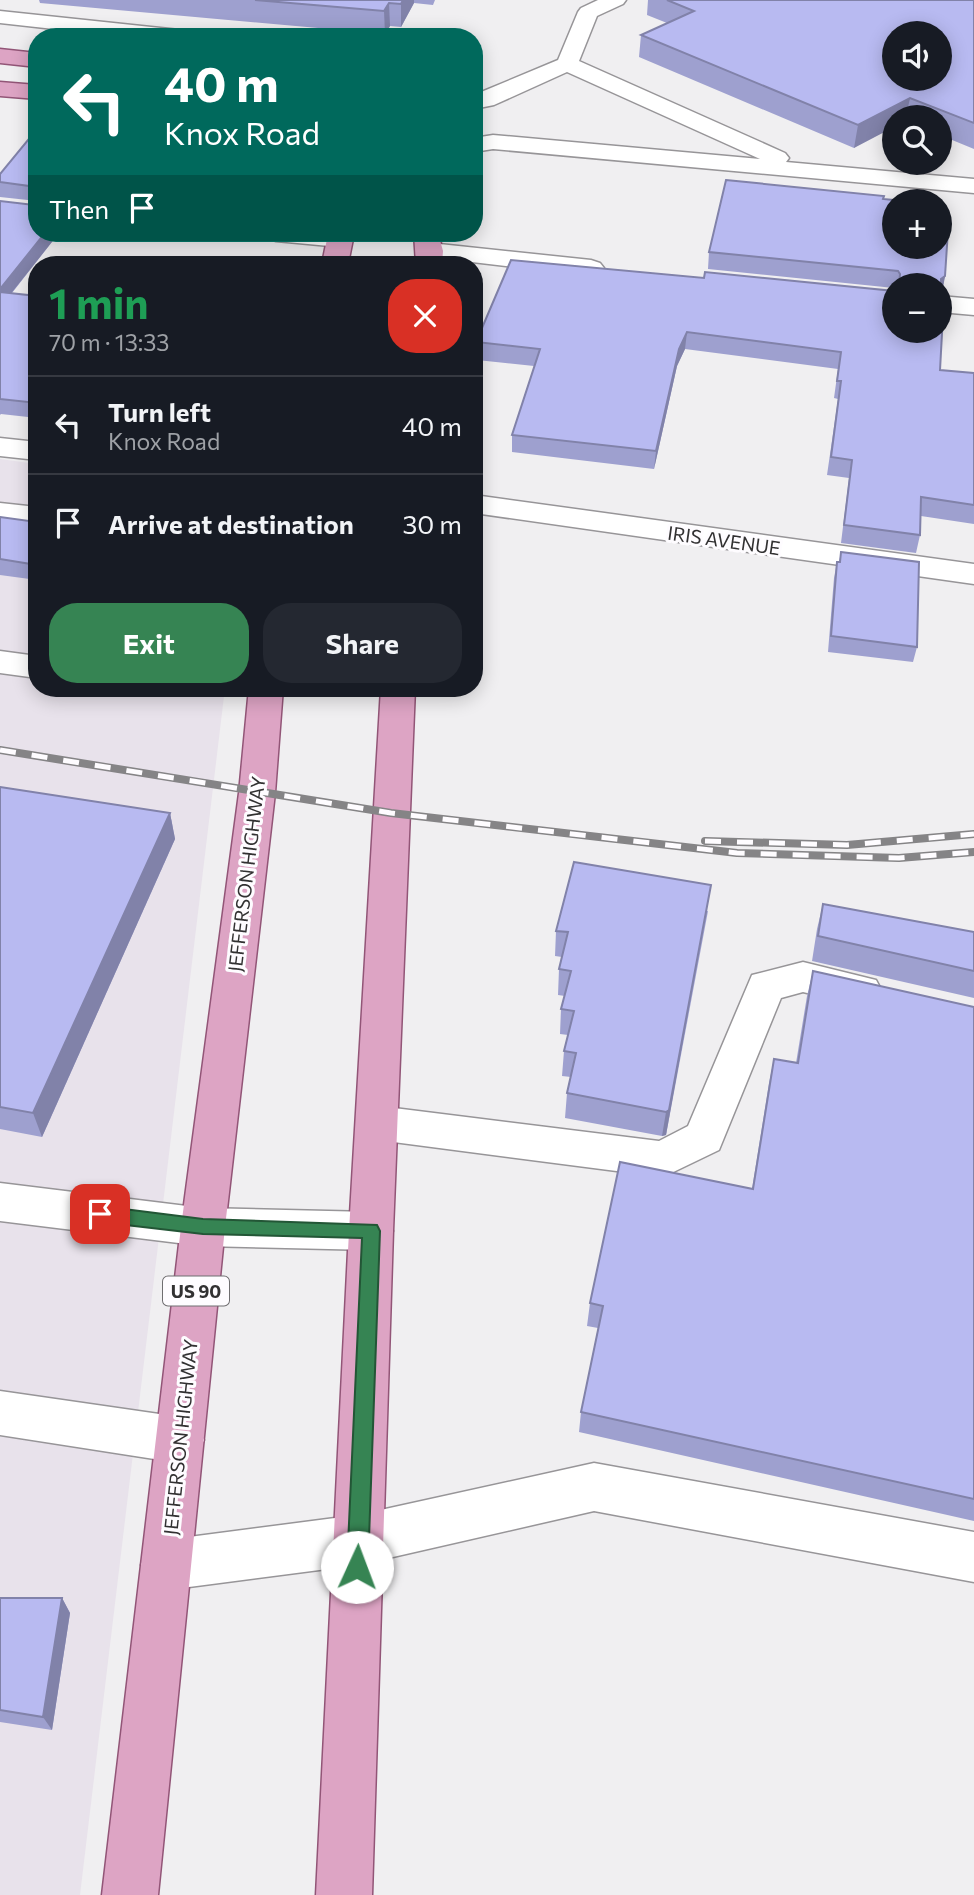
<!DOCTYPE html>
<meta charset="utf-8">
<style>
:root{--surface:#171b24;--page:#242831;--text:#f1f3f6;--muted:#9ea1a6;--line:#363941;--accent:#368453}
body{margin:0;font-family:Commissioner,sans-serif;background:var(--page);color:var(--text);height:100vh;display:flex;flex-direction:column;font-size:26px;white-space:nowrap}
*{box-sizing:border-box;margin:0}
p{font-size:23px;color:var(--muted)}
.icon{flex:none;width:38px;height:38px;fill:none;stroke:currentColor;stroke-width:2;stroke-linecap:round;stroke-linejoin:round}
.map{position:relative;flex:1;overflow:hidden}
.panel{position:absolute;left:28px;top:256px;width:455px;height:441px;display:flex;flex-direction:column;background:var(--surface);border-radius:28px;box-shadow:0 4px 18px #0003}
.panel>*{flex:none}
.top-card{position:absolute;left:28px;top:28px;width:455px;height:214px;border-radius:28px;box-shadow:0 4px 18px #0003;background:#00695c;color:#fff;overflow:hidden}
.controls{position:absolute;left:882px;top:21px;display:grid;gap:14px}
.controls a{display:grid;place-items:center;width:70px;height:70px;border-radius:50%;background:var(--surface);box-shadow:0 4px 18px #0003;font-size:35px}
.pin{position:absolute;display:grid;place-items:center;width:60px;height:60px;color:#fff;margin:-30px;border-radius:14px;box-shadow:0 4px 10px #0006}
.me{position:absolute;width:77px;margin:-38px;rotate:2deg;stroke-linejoin:round;filter:drop-shadow(0 0 5px #0008)}
.turn{display:flex;align-items:center;gap:24px;height:147px;padding:0 21px;font-size:32px}
.turn .icon{width:91px;height:91px;stroke-width:2.5}
.turn b{display:block;font-size:49px;line-height:60px}
.then{display:flex;align-items:center;height:66px;padding:0 21px;background:#0003;gap:14px;font-size:26px}
.round{display:grid;place-items:center;flex:none;width:74px;height:74px;border-radius:28px;background:var(--page)}
.head{display:flex;align-items:center;justify-content:space-between;height:119px;padding:0 21px}
h1{font-size:42px;font-weight:700;line-height:52px;color:#1e9e55}
.cta{display:flex;gap:14px;margin-top:auto;padding:14px 21px}
.cta a{flex:1;height:80px;border-radius:28px;background:var(--accent);color:#fff;font-size:28px;font-weight:700;line-height:80px;text-align:center}
.cta a+a{background:var(--page);color:var(--text)}
ul{padding:0;list-style:none}
li{display:flex;align-items:center;gap:21px;height:98px;padding:0 21px;border-top:2px solid var(--line)}
li div{flex:1}
li b{display:block;font-size:26px}
li em{font-style:normal}
.map>svg:first-child{display:block}
.built{fill:#e8e2eb}
.lines{fill:none;stroke-linecap:round;stroke-linejoin:round}
.minor-casing{stroke:#979598;stroke-width:3}
.major-casing{stroke:#925577;stroke-width:3}
.minor{fill:#fff;fill-rule:evenodd}
.major{fill:#dda4c4;fill-rule:evenodd}
.rail-casing{stroke:#858486;stroke-width:8}
.rail{stroke:#fefcff;stroke-width:5;stroke-dasharray:16;stroke-linecap:butt}
.wall{fill:#9ea0cf}
.shaded-wall{fill:#8182a9}
.building{fill:#b8baf1;stroke:#8182a9;stroke-width:2;fill-rule:evenodd}
.route{fill:#368453;stroke:#235636;stroke-width:2}
.labels{text-anchor:middle;dominant-baseline:central;stroke-width:6;stroke-linejoin:round;paint-order:stroke}
.shield{fill:#fefcff;stroke:#6f6e70;stroke-width:2}
.shield-label{font-size:18px;font-weight:bold;fill:#323132}
.street-label{font-size:19px;fill:#323132;stroke:#fefcff}
</style>
<div class="map">
<svg width="974" height="1895" viewBox="0 0 974 1895">
<rect width="100%" height="100%" fill="#f0eff1"/>
<!-- built -->
<path class="built" d="M0,459L37,464V688H225L80,1895H0Z"/>
<g class="lines">
<defs>
<g id="minor">
<path d="M598,0H626L623,4L597,16L579,61L785,153L789,158L786,162L974,179V193L493,149L474,152V138L493,135L760,159L567,72L494,105L474,109V95L558,60L578,12L581,8Z"/>
<path d="M0,11L189,31L197,32L200,37H126L0,23Z"/>
<path d="M263,233H345L353,239L349,244L340,247L276,241L267,238Z"/>
<path d="M430,243L591,260L600,263L604,268L600,273L591,276L421,256L417,251L421,246Z"/>
<path d="M940,296L974,299V315L940,312Z"/>
<path d="M0,438L37,442V460L0,456Z"/>
<path d="M474,495L974,564V584L474,513Z"/>
<path d="M0,503L37,507V525L0,521Z"/>
<path d="M0,651L37,656V678L0,673Z"/>
<path d="M803,962L876,980L882,991L876,1002L862,1006L803,992L781,998L719,1150L663,1177L378,1140L363,1135L357,1123L363,1111L378,1106L659,1141L688,1126L752,975Z"/>
<path d="M0,1183L203,1208L371,1212L386,1217L393,1231L386,1245L371,1250L203,1246L0,1221Z"/>
<path d="M0,1391L180,1417L197,1424L204,1440L197,1456L180,1463L0,1435Z"/>
<path d="M594,1463L974,1532V1582L594,1511L358,1565L166,1590L148,1583L141,1565L148,1547L166,1540L358,1515Z"/>
</g>
<g id="major">
<path d="M0,49L37,53V67L0,63Z"/>
<path d="M0,82L37,85V99L0,96Z"/>
<path d="M326,233H350L353,239L348,264H322L327,239Z"/>
<path d="M414,233H438L443,251L442,264H416Z"/>
<path d="M249,688H283L275,793L225,1227L158,1895H102L181,1227L239,793Z"/>
<path d="M381,688H415L393,1231L372,1895H316L349,1231Z"/>
</g>
</defs>
<!-- minor casing -->
<use href="#minor" class="minor-casing"/>
<!-- major casing -->
<use href="#major" class="major-casing"/>
<!-- minor -->
<use href="#minor" class="minor"/>
<!-- major -->
<use href="#major" class="major"/>
<defs>
<g id="rail">
<path d="M0,750L391,813L737,853L899,858L974,852"/>
<path d="M705,841L847,845L974,834"/>
</g>
</defs>
<!-- rail casing -->
<use href="#rail" class="rail-casing"/>
<!-- rail -->
<use href="#rail" class="rail"/>
</g>
<!-- wall -->
<g class="wall">
<path d="M39,0H435L433,5L414,3L401,27L390,26L385,34L40,3Z"/>
<path d="M648,0H974V149L940,135V117H894L854,148L639,57L641,35L667,23L647,15Z"/>
<path d="M37,129V233H59L12,293L37,296V418L1,414L0,415V201L34,205L37,202V201L0,197V174Z"/>
<path d="M726,180L884,196L883,199L893,200L892,209H894V247H940V214L949,215L945,276L941,294L944,297L940,370L974,373V524L921,516L920,535L916,553L841,543L849,478L827,475L838,399L834,398L838,369L685,349L677,366L654,469L512,452V435L534,366L477,360L476,342L511,260L704,278L705,272L894,291V331H940V285H894V288L708,269L709,252Z"/>
<path d="M0,517L37,522V580L0,575Z"/>
<path d="M841,552L917,647L913,662L828,652L834,578L837,562H839Z"/>
<path d="M0,787L170,813L175,839L42,1137L0,1129Z"/>
<path d="M823,904L974,932V998L812,961L817,929Z"/>
<path d="M708,911L666,1135L662,1136L565,1118L567,1093L571,1077L562,1076L564,1051L568,1035L560,1034L561,1009L565,996L558,995L559,969L562,957L555,956L556,931Z"/>
<path d="M813,971L974,1007V1521L579,1432L581,1412L598,1328L587,1326L590,1303L752,1189L769,1083L774,1059L796,1063L807,996Z"/>
<path d="M0,1598H62L70,1613L52,1730L0,1722Z"/>
</g>
<!-- shaded-wall -->
<g class="shaded-wall">
<path d="M403,0H414V3L401,27V4Z"/>
<path d="M389,3L390,26L385,34L384,11Z"/>
<path d="M910,98L906,117H894V127L854,148L858,125Z"/>
<path d="M45,233H59L1,306L0,300V289Z"/>
<path d="M945,276L942,294L941,279Z"/>
<path d="M687,332L685,349L677,366L654,469L656,451L679,349Z"/>
<path d="M170,813L175,839L42,1137L33,1113Z"/>
<path d="M711,885L666,1135L662,1136L666,1112Z"/>
<path d="M62,1598L70,1613L52,1730L43,1717Z"/>
</g>
<!-- building -->
<g class="building">
<path d="M255,0H403L401,4L389,3L384,11Z"/>
<path d="M667,0H974V123L910,98L858,125L641,35L694,11ZM894,33H940V79H894Z"/>
<path d="M37,129V233H45L0,289V201L34,205L37,202L36,187L0,182V174Z"/>
<path d="M726,180L884,196L883,199L893,200L892,209H894V247H940V214L949,215L945,276L941,279V295L944,297L940,370L974,373V505L921,497L920,535L844,525L852,460L831,457L841,381H837L841,352L687,332L679,349L656,451L512,435L540,349L476,342L511,260L704,278L705,272L894,291V331H940V285H899L900,274L898,271L709,252Z"/>
<path d="M0,292L37,296V403L0,399Z"/>
<path d="M0,517L37,522V565L0,559Z"/>
<path d="M841,552L919,562L917,647L831,636L837,562H840Z"/>
<path d="M0,787L170,813L33,1113L0,1107Z"/>
<path d="M574,862L711,885L669,1110L666,1112L567,1093L576,1053L564,1051L574,1011L561,1009L571,971L559,969L568,932L556,931Z"/>
<path d="M823,904L974,932V971L818,936Z"/>
<path d="M813,971L974,1007V1499L581,1412L603,1306L590,1303L620,1162L753,1189L774,1059L798,1063Z"/>
<path d="M0,1598H62L43,1717L0,1710Z"/>
</g>
<!-- route -->
<path class="route" d="M100,1206L203,1219L377,1225L380,1231L368,1567L365,1575L357,1578L350,1575L347,1567L362,1238L203,1234L100,1222L94,1219L91,1214L94,1208Z"/>
<g class="labels">
<!-- shield labels -->
<rect class="shield" x="163" y="1276.5" width="66" height="29" rx="5"/>
<g class="shield-label">
<text x="196" y="1291">US 90</text>
</g>
<!-- street labels -->
<g class="street-label">
<text transform="translate(724 540) rotate(8)">IRIS AVENUE</text>
<text transform="translate(246 874) rotate(-83)">JEFFERSON HIGHWAY</text>
<text transform="translate(180 1437) rotate(-84)">JEFFERSON HIGHWAY</text>
</g>
</g>
</svg>
<div class="controls">
<a><svg class="icon" aria-label="sound" viewBox="0 0 24 24"><path d="M4 9h4l5-4v14l-5-4H4zM17 9q2 3 0 6"/></svg></a>
<a><svg class="icon" aria-label="search" viewBox="0 0 24 24"><circle cx="10" cy="10" r="6"/><path d="M15 15l6 6"/></svg></a>
<a>+</a>
<a>−</a>
</div>
<div class="pin" style="left:100px;top:1214px;background:#d93025"><svg class="icon" aria-label="arrive" viewBox="0 0 24 24"><path d="M6 21V4h12l-3 4 3 4H6"/></svg></div>
<svg class="me" style="left:357px;top:1567px" viewBox="-20 -20 40 40"><circle r="19" fill="#fff"/><path d="M0-13L10 11 0 6-10 11z" fill="#368453"/></svg>
<div class="top-card">
<div class="turn"><svg class="icon" aria-label="left" viewBox="0 0 24 24"><path d="M17 20v-9H6M10 6l-5 5 5 5"/></svg><div><b>40 m</b>Knox Road</div></div>
<div class="then">Then<svg class="icon" aria-label="arrive" viewBox="0 0 24 24"><path d="M6 21V4h12l-3 4 3 4H6"/></svg></div>
</div>
<section class="panel">
<div class="head"><div><h1>1 min</h1><p>70 m · 13:33</p></div><a class="round" style="background:#d93025;color:#fff"><svg class="icon" aria-label="close" viewBox="0 0 24 24"><path d="M6 6l12 12M18 6L6 18"/></svg></a></div>
<ul>
<li><svg class="icon" aria-label="left" viewBox="0 0 24 24"><path d="M17 20v-9H6M10 6l-5 5 5 5"/></svg><div><b>Turn left</b><p>Knox Road</p></div><em>40 m</em></li>
<li><svg class="icon" aria-label="arrive" viewBox="0 0 24 24"><path d="M6 21V4h12l-3 4 3 4H6"/></svg><div><b>Arrive at destination</b></div><em>30 m</em></li>
</ul>
<div class="cta"><a>Exit</a><a>Share</a></div>
</section>
</div>
